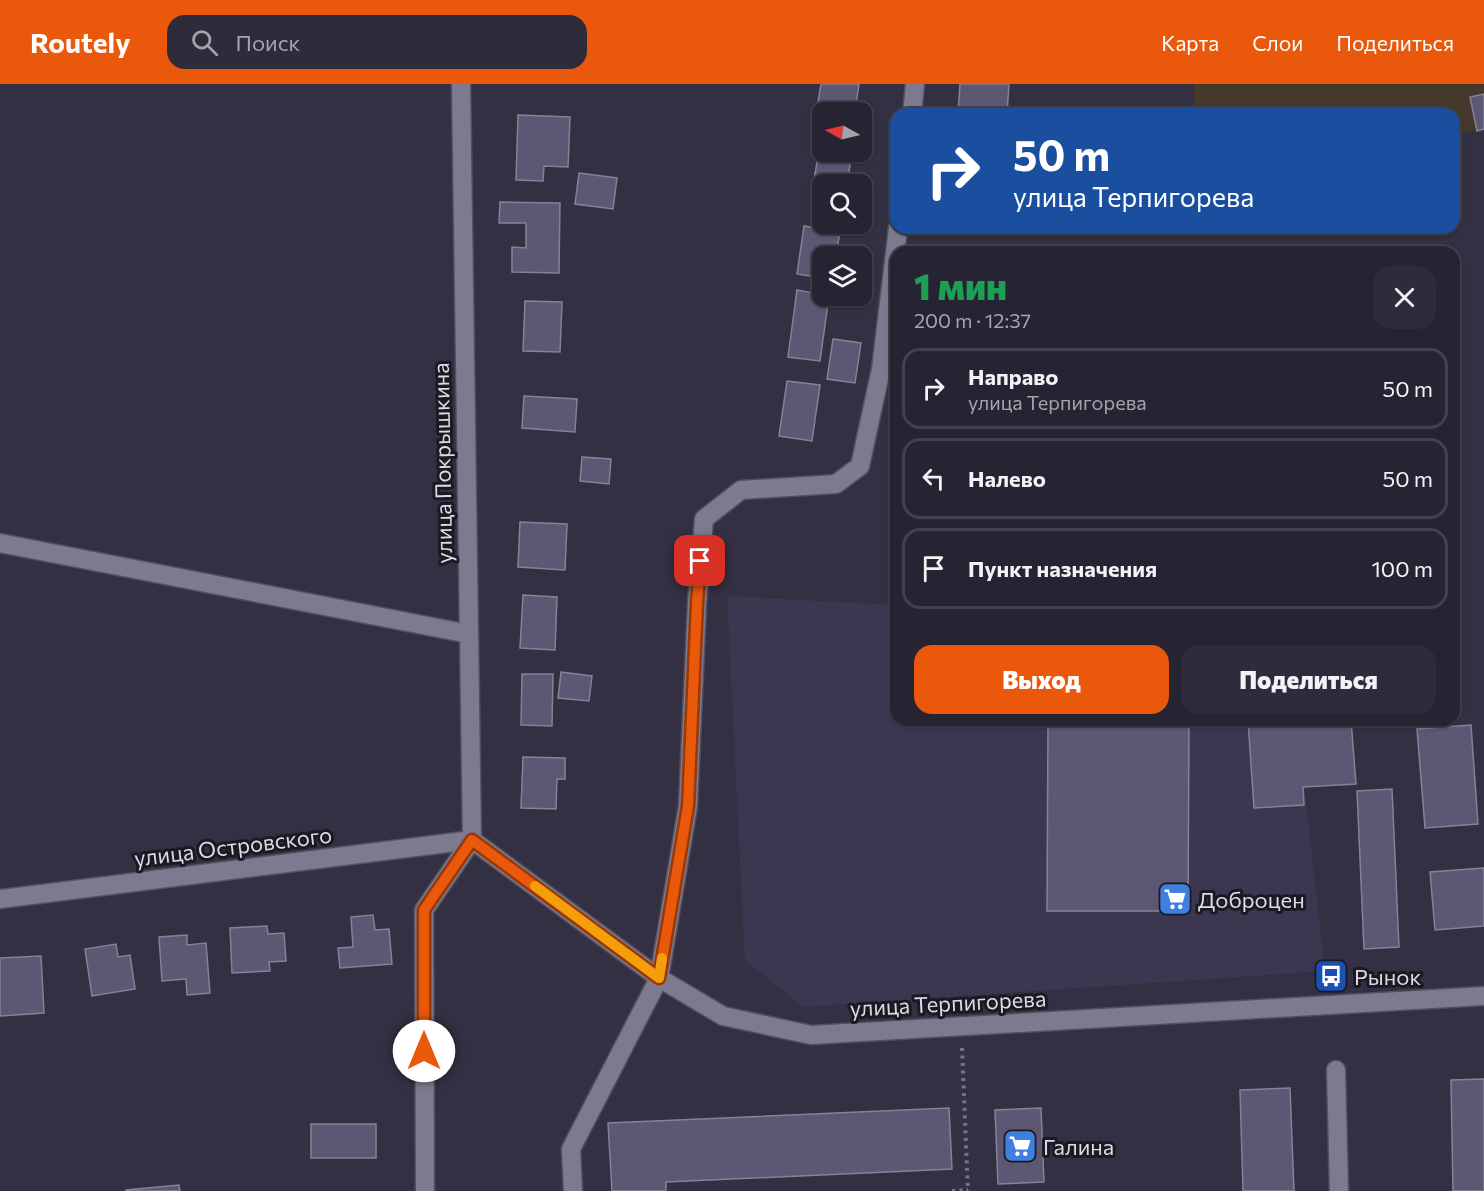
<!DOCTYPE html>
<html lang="ru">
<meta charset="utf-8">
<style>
:root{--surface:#262432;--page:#2e2c3a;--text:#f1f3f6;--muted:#a4a4ac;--line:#42414d;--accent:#ea580c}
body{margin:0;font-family:Commissioner,sans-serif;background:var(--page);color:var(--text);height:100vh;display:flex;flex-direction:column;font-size:22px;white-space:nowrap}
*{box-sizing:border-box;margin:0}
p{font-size:20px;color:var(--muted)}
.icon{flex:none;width:33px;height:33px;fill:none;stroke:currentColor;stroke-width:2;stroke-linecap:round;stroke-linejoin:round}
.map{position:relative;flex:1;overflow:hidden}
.panel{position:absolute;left:890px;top:162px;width:570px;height:480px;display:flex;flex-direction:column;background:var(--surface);border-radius:18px;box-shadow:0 2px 4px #0004,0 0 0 2px var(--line)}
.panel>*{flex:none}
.guide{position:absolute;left:890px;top:24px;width:570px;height:126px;border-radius:18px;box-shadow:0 2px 4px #0004,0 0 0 2px var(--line);background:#1a4fa0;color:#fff;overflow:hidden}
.needle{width:39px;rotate:278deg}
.controls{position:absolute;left:812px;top:18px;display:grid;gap:12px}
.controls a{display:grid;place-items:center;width:60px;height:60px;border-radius:12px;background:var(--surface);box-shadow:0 2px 4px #0004,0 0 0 2px var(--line);font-size:30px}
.pin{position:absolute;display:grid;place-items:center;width:51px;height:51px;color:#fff;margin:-26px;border-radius:12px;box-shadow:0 3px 9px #0006}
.me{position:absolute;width:66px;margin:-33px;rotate:0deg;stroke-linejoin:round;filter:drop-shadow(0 0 4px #0008)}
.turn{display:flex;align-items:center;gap:21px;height:126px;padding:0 24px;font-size:27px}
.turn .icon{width:78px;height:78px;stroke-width:2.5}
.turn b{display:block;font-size:42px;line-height:51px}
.round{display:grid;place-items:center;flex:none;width:63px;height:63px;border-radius:18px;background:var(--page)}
.head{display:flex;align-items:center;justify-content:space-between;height:102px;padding:0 24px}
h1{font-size:36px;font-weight:800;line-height:45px;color:#1e9e55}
.action{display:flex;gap:12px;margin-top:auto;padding:12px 24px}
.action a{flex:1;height:69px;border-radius:18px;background:var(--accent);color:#fff;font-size:24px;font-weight:800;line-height:69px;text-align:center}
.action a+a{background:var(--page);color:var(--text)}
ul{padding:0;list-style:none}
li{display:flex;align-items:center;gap:18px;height:81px;margin:0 12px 9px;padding:0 12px;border:3px solid var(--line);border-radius:18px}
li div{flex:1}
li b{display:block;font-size:22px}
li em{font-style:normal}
header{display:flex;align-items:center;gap:36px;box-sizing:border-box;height:84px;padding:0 30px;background:var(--accent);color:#fff}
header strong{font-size:28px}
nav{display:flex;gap:33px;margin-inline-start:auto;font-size:21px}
.search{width:420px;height:54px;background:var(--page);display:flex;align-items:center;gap:15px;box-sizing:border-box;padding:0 21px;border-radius:18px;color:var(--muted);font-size:22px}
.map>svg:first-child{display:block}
.built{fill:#3c3750}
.industrial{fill:#46382a}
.building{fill:#5c5773;stroke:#858298;stroke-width:1.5}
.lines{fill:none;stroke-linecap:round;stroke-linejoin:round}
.minor-casing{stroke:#514e5e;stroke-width:21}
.path{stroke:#757383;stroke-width:4;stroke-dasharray:3 4.5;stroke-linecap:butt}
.minor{stroke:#7d7a90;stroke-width:18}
.route-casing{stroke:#983908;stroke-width:15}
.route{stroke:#ea580c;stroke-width:10}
.slow{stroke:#f59e0b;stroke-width:10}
.labels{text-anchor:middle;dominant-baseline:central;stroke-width:6;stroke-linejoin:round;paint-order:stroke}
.street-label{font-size:22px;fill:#dbdae6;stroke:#1b1a22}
.poi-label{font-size:22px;fill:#dbdae6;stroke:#1b1a22;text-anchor:start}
</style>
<header>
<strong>Routely</strong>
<div class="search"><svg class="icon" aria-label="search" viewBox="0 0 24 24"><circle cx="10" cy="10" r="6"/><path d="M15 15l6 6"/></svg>Поиск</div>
<nav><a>Карта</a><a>Слои</a><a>Поделиться</a></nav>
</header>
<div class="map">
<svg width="1484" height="1107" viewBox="0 0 1484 1107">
<rect width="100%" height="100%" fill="#333043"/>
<!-- built -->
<path class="built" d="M727,512L895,521L896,636H1297L1325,887L803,923L745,876Z"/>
<!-- industrial -->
<path class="industrial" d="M1194,0H1484V45L1454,51V30H1194Z"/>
<!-- building -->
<g class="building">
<path d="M821,0H859L855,28H822V32L816,31Z"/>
<path d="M960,0H1009L1007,30H958Z"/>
<path d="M1484,10V45L1477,47L1470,13Z"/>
<path d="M518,31L570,33L568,83L544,82L543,97L516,96Z"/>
<path d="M819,65H822V68L852,69L847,100H822V112L812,110Z"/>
<path d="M579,89L617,94L613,125L575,120Z"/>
<path d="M500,118L560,119L559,189L512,188V163L526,164V139H499Z"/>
<path d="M804,142L840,147L836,172H822V194L797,190Z"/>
<path d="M945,161L977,164V168H944Z"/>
<path d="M797,206L829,212L820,277L788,273Z"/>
<path d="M525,217L562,218L560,268L523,267Z"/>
<path d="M833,255L861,259L855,299L827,295Z"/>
<path d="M787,297L820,301L812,357L779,352Z"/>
<path d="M524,312L577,315L575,348L522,344Z"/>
<path d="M582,373L611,375L609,400L580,397Z"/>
<path d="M520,438L567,440L565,486L518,483Z"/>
<path d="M523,511L557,513L555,566L520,564Z"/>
<path d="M561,588L592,592L589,617L558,614Z"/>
<path d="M522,590H553L552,642L521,641Z"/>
<path d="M1048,636H1189L1188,827H1047Z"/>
<path d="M1248,636H1351L1356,700L1303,703L1304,721L1254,724Z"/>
<path d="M1471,641L1478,740L1425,744L1417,645Z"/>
<path d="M523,673L565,674V695H557L556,725L521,724Z"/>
<path d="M1392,705L1399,863L1364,865L1357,707Z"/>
<path d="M1484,784V842L1435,846L1430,788Z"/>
<path d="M373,831L375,846L389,845L392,880L340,884L338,864L353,863L351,833Z"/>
<path d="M267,842L268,850L284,849L286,877L269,878L270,887L232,889L230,844Z"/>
<path d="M187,851V861L206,859L210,909L187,911L186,895L162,897L159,853Z"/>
<path d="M116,860L118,873L130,871L135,905L92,912L85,865Z"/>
<path d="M41,872L44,929L0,932V874Z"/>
<path d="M1484,995V1107H1453L1451,996Z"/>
<path d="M1290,1004L1294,1107H1243L1240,1006Z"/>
<path d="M949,1024L952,1085L666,1098V1107H612L608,1039Z"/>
<path d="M1041,1024L1044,1098L998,1100L995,1026Z"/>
<rect x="311" y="1040" width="65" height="34"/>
<path d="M179,1101L180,1107H126V1106Z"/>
</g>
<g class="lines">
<defs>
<g id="minor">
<path d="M461,0L472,756"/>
<path d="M912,30L915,0"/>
<path d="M0,459L469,550"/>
<path d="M472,756L659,894L723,932L811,951L1484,912"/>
<path d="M0,815L472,756"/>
<path d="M1336,986L1339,1107"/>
<path d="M425,1107L424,826L472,756"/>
<path d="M573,1107L571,1065L659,894L688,722L697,519L704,435L741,406L836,400L860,382L881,285L898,144"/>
</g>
</defs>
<!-- minor casing -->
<use href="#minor" class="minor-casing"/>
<!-- path -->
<g class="path">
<path d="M962,964L968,1107"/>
<path d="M952,1107L968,1106"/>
</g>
<!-- minor -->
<use href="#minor" class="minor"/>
</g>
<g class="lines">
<defs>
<path id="route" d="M424,967V826L472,756L659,894L688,722L697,519L700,477"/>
</defs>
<!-- route casing -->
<use href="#route" class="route-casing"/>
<!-- route -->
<use href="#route" class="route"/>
<!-- slow -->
<path class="slow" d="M535,802L659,894L662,874"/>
</g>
<!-- icons -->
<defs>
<symbol id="supermarket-square" viewBox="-11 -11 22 22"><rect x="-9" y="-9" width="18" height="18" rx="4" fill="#3f7fe0" stroke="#1b1a22"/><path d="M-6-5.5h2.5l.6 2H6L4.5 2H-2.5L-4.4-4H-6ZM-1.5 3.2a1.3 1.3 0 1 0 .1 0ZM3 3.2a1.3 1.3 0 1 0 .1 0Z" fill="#fff"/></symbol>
<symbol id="bus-square" viewBox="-11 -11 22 22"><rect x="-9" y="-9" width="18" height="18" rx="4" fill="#1a4fb4" stroke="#1b1a22"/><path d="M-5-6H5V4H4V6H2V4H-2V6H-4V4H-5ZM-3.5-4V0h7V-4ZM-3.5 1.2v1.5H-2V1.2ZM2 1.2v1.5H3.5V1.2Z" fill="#fff"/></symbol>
</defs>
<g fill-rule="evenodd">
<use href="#supermarket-square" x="1156" y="796" width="38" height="38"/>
<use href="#bus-square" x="1312" y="873" width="38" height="38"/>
<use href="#supermarket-square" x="1001" y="1043" width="38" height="38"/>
</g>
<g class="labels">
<!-- street labels -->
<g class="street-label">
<text transform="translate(442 379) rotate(-91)">улица Покрышкина</text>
<text transform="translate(233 762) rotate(-7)">улица Островского</text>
<text transform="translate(948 919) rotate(-3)">улица Терпигорева</text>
</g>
<!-- poi labels -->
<g class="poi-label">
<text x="1198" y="815">Доброцен</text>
<text x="1354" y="892">Рынок</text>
<text x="1043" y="1062">Галина</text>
</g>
</g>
</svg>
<div class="controls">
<a><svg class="needle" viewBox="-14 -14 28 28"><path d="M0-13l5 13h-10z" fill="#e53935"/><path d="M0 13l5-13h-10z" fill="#a4a4ac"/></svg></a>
<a><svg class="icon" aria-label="search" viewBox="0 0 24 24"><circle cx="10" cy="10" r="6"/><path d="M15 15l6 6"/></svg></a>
<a><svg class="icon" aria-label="layers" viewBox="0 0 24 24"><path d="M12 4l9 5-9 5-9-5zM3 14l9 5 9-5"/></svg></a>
</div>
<div class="pin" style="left:700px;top:477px;background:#d93025"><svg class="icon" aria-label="arrive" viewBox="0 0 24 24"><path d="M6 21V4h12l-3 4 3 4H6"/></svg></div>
<svg class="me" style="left:424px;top:967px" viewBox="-20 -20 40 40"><circle r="19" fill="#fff"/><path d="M0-13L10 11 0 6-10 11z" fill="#ea580c"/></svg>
<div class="guide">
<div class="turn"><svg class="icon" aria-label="right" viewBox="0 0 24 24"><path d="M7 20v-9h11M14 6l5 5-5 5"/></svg><div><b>50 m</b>улица Терпигорева</div></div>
</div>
<section class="panel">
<div class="head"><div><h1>1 мин</h1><p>200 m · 12:37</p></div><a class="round"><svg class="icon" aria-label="close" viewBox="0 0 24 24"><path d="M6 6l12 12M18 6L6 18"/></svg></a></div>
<ul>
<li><svg class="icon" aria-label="right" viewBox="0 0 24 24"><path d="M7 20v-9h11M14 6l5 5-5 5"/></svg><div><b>Направо</b><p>улица Терпигорева</p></div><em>50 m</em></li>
<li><svg class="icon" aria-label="left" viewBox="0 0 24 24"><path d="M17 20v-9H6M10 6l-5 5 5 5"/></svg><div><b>Налево</b></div><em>50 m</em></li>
<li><svg class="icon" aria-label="arrive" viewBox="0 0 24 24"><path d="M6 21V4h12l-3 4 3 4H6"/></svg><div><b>Пункт назначения</b></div><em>100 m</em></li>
</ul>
<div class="action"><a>Выход</a><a>Поделиться</a></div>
</section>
</div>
